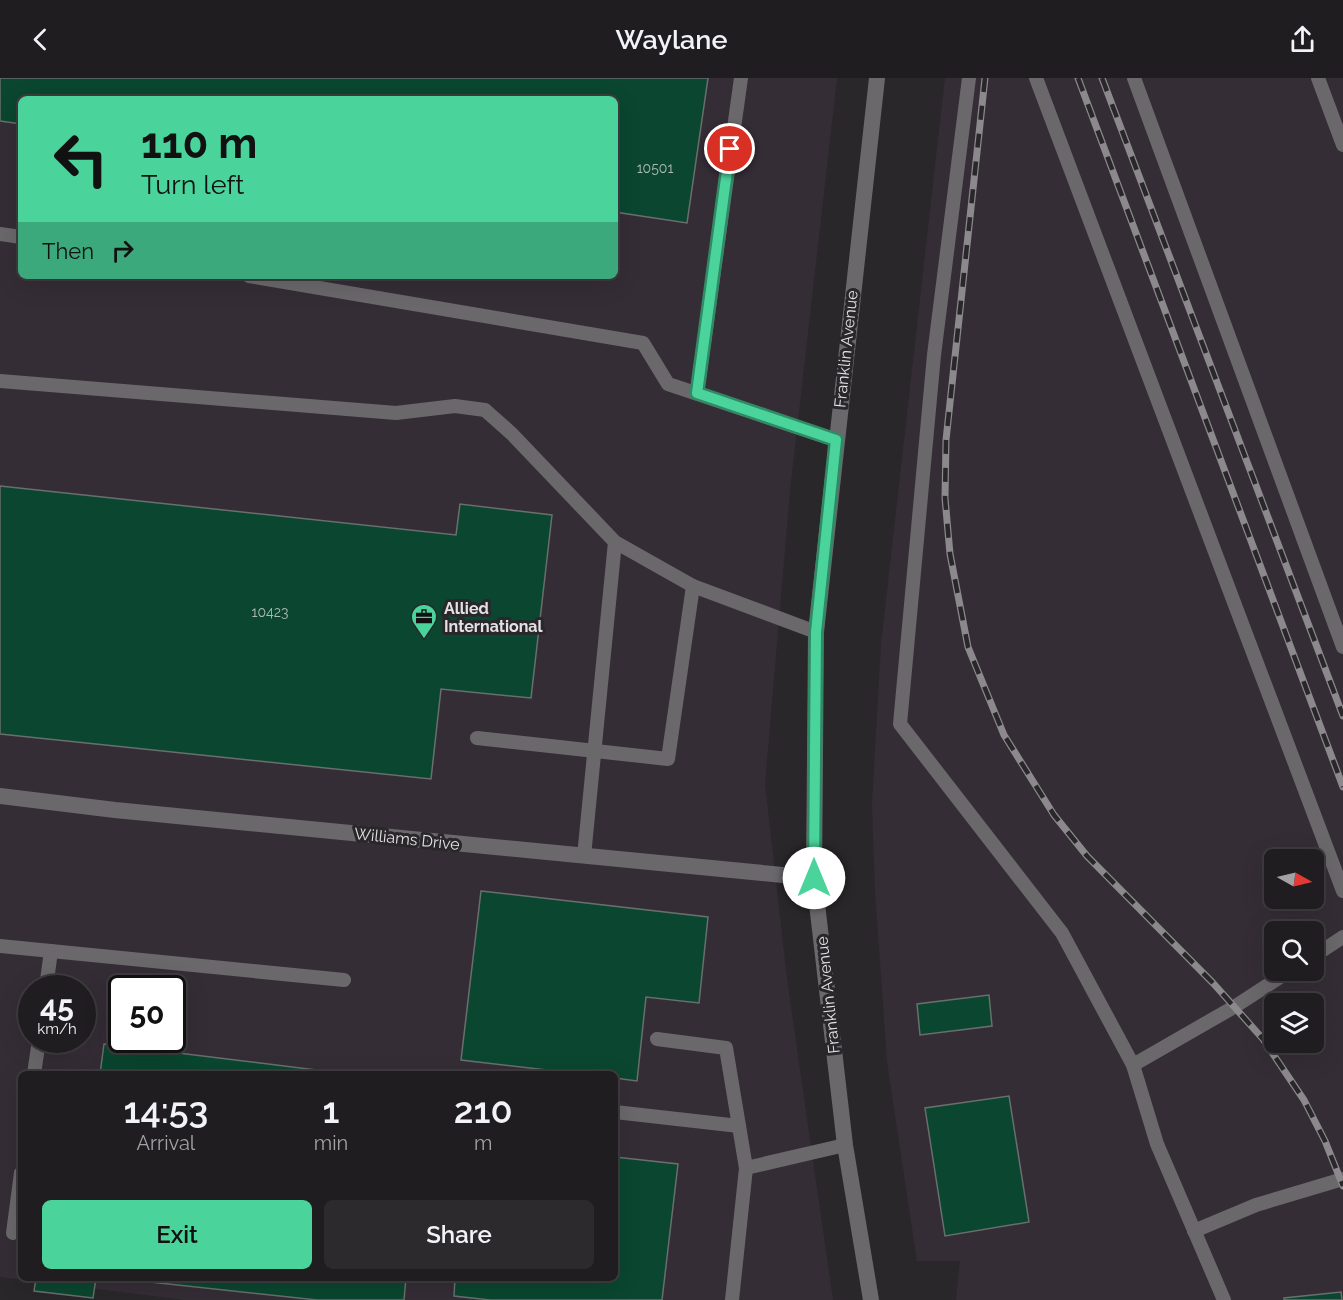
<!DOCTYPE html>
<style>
:root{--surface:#201d20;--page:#2d2a2d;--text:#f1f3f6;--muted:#a2a2a5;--line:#3d3b3e;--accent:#4ad49c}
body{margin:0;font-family:Raleway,sans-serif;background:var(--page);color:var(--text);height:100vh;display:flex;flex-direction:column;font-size:22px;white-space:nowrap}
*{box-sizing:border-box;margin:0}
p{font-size:20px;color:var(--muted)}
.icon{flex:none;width:33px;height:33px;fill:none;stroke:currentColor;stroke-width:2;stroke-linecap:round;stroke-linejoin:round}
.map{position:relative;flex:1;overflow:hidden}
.side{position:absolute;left:18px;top:993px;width:600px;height:210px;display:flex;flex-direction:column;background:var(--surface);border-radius:9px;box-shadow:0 6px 24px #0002,0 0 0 2px var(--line)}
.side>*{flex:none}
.hud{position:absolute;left:18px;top:18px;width:600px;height:183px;border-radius:9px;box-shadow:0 6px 24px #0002,0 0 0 2px var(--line);background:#4ad49c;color:#111;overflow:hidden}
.needle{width:39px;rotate:98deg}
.buttons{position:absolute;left:1264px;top:771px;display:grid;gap:12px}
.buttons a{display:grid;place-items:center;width:60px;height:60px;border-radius:9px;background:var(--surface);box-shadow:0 6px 24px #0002,0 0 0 2px var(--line);font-size:30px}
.speed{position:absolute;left:18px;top:897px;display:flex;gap:12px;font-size:30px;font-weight:700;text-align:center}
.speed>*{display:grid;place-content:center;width:78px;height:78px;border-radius:50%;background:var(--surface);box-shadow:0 6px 24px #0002,0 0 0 2px var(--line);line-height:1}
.speed small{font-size:15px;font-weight:400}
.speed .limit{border:3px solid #111;border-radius:9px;background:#fff;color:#111}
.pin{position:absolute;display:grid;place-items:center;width:51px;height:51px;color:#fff;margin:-26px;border:3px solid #fff;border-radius:50%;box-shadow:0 2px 6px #0007}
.me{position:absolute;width:66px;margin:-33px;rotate:0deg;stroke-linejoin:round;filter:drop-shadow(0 0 4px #0008)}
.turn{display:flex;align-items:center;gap:21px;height:126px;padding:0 24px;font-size:27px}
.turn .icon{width:78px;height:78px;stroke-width:2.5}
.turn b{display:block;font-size:42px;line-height:51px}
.then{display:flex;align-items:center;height:57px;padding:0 24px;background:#0003;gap:12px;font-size:22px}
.eta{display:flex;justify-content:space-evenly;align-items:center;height:102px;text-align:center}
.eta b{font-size:36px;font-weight:600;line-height:42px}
.primary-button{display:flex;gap:12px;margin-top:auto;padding:12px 24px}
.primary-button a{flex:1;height:69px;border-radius:9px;background:var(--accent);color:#111;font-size:24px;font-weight:600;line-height:69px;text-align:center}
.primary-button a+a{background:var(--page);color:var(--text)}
header{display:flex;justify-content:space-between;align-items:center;height:78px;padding:0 24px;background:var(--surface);font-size:27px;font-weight:600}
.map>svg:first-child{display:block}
.built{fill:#352d36;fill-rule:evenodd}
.building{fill:#0a4630;stroke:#696f6c;stroke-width:1.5}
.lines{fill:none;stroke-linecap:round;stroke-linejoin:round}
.service{stroke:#6b686c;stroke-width:14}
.secondary{stroke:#6b686c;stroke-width:16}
.rail-casing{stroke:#8b898c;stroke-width:7}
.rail{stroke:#2a272b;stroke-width:4.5;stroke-dasharray:14;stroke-linecap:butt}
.route-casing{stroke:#308a65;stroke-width:15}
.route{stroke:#4ad49c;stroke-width:10}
.labels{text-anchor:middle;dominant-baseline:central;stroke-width:6;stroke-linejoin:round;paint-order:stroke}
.number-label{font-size:14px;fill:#adbab7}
.street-label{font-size:16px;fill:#e3e1e4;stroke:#2a272b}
.poi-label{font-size:16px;font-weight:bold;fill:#e3e1e4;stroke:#2a272b;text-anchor:start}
</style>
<header><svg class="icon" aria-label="back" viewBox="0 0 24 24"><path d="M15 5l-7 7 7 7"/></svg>Waylane<svg class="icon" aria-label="share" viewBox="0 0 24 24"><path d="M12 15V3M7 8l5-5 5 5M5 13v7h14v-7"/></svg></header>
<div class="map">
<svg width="1343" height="1222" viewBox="0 0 1343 1222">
<rect width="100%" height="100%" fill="#2a272b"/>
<!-- built -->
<g class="built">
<path d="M0,0H837L790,412L765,706L787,901L833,1222H185L0,1199ZM21,21H615V198H21ZM32,910H82V962H32ZM122,910H172V962H122ZM21,996H615V1200H21Z"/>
<path d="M945,0H1343V1222H956L960,1183H917L887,983L875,812L872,727L881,567ZM1275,782H1314V820H1275ZM1275,854H1314V892H1275ZM1275,926H1314V964H1275Z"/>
</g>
<!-- building -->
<g class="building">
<path d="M0,0H708L687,145L615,134V21H21V46L0,43Z"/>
<path d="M0,408L456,457L460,426L552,437L531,620L441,611L431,701L0,656Z"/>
<path d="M481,813L708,839L699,925L646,919L637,1003L615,1000V996H582L461,982Z"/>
<path d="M989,917L992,948L920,957L917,926Z"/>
<path d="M104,966L349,996H100Z"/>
<path d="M1009,1018L1029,1144L945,1158L925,1030Z"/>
<path d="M615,1079L678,1086L662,1222H490L454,1218L455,1200H615Z"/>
<path d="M36,1200H96L93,1220L34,1213Z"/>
<path d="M113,1200H406L404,1222H317Z"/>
<path d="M1341,1214L1342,1222H1284V1220Z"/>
</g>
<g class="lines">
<!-- service -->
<g class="service">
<path d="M969,0L934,277L900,646L1062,855L1133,987L1157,1066L1224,1222"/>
<path d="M1036,0L1343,813"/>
<path d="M1134,0L1343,569"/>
<path d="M1318,0L1343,67"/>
<path d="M0,156L21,159"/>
<path d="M249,198L643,265L668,306L836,362"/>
<path d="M0,303L396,335L455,328L485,332L512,356L615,464L693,508L816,554"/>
<path d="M697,315L741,0"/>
<path d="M477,660L668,681L693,508"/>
<path d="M584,778L615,464"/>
<path d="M0,868L344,902"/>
<path d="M1314,878L1343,859"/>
<path d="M46,910L51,873"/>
<path d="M657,961L726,970L746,1090L845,1067"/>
<path d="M1133,987L1234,929L1291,892"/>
<path d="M34,996L39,962"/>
<path d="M615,1034L739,1048"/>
<path d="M1194,1153L1256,1127L1343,1101"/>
<path d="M13,1155L21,1095"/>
<path d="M732,1222L746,1090"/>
</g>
<!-- secondary -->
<g class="secondary">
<path d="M0,718L115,732L814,800"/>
<path d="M871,1222L845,1067L814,800L816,554L877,0"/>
</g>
<defs>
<g id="rail">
<path d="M985,0L946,362L945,420L950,476L968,569L1004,657L1054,737L1087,778L1213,905L1263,961L1304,1022L1325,1063L1343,1108"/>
<path d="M1078,0L1343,709"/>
<path d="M1102,0L1343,638"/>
</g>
</defs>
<!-- rail casing -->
<use href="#rail" class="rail-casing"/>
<!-- rail -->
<use href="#rail" class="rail"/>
</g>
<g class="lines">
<defs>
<path id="route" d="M730,71L697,315L836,362L816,554L814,800"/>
</defs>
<!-- route casing -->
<use href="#route" class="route-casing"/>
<!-- route -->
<use href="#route" class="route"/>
</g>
<!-- icons -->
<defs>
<symbol id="office-pin" viewBox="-11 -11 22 30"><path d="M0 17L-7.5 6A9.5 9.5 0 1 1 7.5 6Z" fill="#4ad49c" stroke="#2a272b"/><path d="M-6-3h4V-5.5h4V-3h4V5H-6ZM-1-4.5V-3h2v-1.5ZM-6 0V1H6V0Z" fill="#111"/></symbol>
</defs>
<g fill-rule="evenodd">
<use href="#office-pin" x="409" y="524" width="30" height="40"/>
</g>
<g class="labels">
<!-- number labels -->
<g class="number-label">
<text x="655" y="90">10501</text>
<text x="270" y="534">10423</text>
</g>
<!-- street labels -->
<g class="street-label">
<text transform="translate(846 271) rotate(-84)">Franklin Avenue</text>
<text transform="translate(407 761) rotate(6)">Williams Drive</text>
<text transform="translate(828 917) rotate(-96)">Franklin Avenue</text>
</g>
<!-- poi labels -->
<g class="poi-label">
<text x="444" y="530">Allied<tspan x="444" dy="18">International</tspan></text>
</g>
</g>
</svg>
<div class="buttons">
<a><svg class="needle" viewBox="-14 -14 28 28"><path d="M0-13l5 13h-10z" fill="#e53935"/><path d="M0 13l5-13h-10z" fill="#a2a2a5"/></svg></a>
<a><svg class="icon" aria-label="search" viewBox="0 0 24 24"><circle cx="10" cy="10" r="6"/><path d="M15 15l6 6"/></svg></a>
<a><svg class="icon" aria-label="layers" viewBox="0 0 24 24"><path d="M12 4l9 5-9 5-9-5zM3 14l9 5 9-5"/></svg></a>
</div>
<div class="speed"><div>45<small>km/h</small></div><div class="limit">50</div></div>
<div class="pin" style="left:730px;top:71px;background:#d93025"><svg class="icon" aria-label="arrive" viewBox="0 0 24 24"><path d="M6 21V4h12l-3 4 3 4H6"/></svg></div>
<svg class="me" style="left:814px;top:800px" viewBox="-20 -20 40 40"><circle r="19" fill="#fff"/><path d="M0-13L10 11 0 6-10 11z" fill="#4ad49c"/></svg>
<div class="hud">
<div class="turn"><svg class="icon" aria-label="left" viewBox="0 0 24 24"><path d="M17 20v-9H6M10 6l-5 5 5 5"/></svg><div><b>110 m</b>Turn left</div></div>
<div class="then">Then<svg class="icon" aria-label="right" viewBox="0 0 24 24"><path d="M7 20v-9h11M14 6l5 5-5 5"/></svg></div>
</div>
<section class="side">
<div class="eta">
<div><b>14:53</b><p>Arrival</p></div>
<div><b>1</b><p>min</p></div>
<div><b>210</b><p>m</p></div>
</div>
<div class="primary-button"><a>Exit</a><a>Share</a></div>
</section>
</div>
